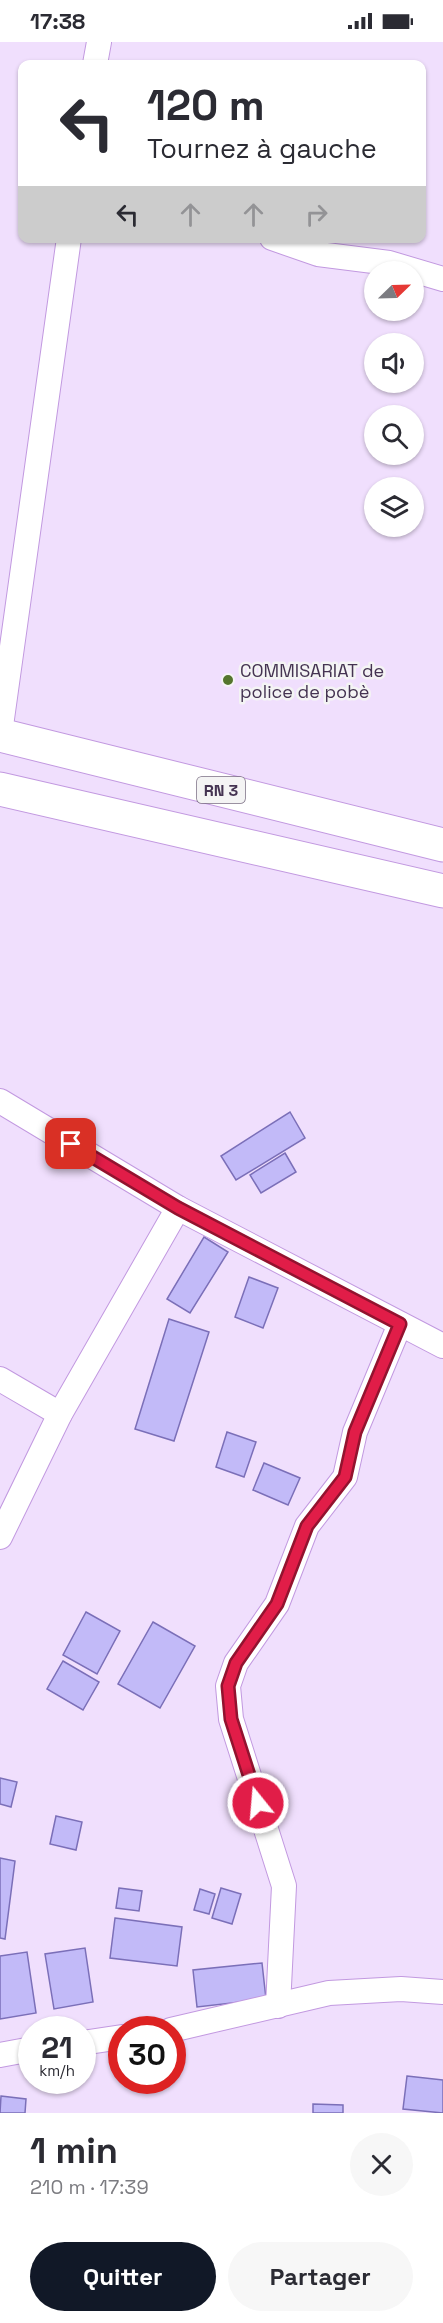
<!DOCTYPE html>
<html lang="fr">
<meta charset="utf-8">
<style>
:root{--surface:#fff;--page:#f7f7f7;--text:#2b2b33;--muted:#7c7c81;--accent:#111827}
body{margin:0;font-family:"Space Grotesk",sans-serif;background:var(--page);color:var(--text);height:100vh;display:flex;flex-direction:column;font-size:22px;white-space:nowrap}
*{box-sizing:border-box;margin:0}
p{font-size:20px;color:var(--muted)}
.icon{flex:none;width:33px;height:33px;fill:none;stroke:currentColor;stroke-width:2;stroke-linecap:round;stroke-linejoin:round}
.map{position:relative;height:2071px;overflow:hidden}
.panel{display:flex;flex-direction:column;background:var(--surface);flex:1}
.panel>*{flex:none}
.banner{position:absolute;left:18px;top:18px;width:408px;height:183px;border-radius:12px;box-shadow:0 2px 4px #0004;background:#fff;color:var(--text);overflow:hidden}
.needle{width:39px;rotate:67deg}
.fabs{position:absolute;left:364px;top:219px;display:grid;gap:12px}
.fabs a{display:grid;place-items:center;width:60px;height:60px;border-radius:50%;background:var(--surface);box-shadow:0 2px 4px #0004;font-size:30px}
.speed{position:absolute;left:18px;top:1974px;display:flex;gap:12px;font-size:30px;font-weight:700;text-align:center}
.speed>*{display:grid;place-content:center;width:78px;height:78px;border-radius:50%;background:var(--surface);box-shadow:0 2px 4px #0004;line-height:1}
.speed small{font-size:15px;font-weight:400}
.speed .limit{border:9px solid #d22;background:#fff;color:#111}
.pin{position:absolute;display:grid;place-items:center;width:51px;height:51px;color:#fff;margin:-26px;border-radius:12px;box-shadow:0 3px 9px #0006}
.me{position:absolute;width:66px;margin:-33px;rotate:343deg;stroke-linejoin:round;filter:drop-shadow(0 0 4px #0008)}
.turn{display:flex;align-items:center;gap:21px;height:126px;padding:0 30px;font-size:27px}
.turn .icon{width:78px;height:78px;stroke-width:2.5}
.turn b{display:block;font-size:42px;line-height:51px}
.lanes{display:flex;align-items:center;height:57px;padding:0 30px;background:#0003;justify-content:center;gap:30px;direction:ltr}
.lanes .off{opacity:.35}
.round{display:grid;place-items:center;flex:none;width:63px;height:63px;border-radius:32px;background:var(--page)}
.summary{display:flex;align-items:center;justify-content:space-between;height:102px;padding:0 30px}
h1{font-size:36px;font-weight:600;line-height:45px}
.cta{display:flex;gap:12px;margin-top:auto;padding:12px 30px}
.cta a{flex:1;height:69px;border-radius:36px;background:var(--accent);color:#fff;font-size:24px;font-weight:600;line-height:69px;text-align:center}
.cta a+a{background:var(--page);color:var(--text)}
.status{display:flex;justify-content:space-between;align-items:center;height:42px;padding:0 30px;background:var(--surface);direction:ltr}
.status svg{height:16px;fill:currentColor}
.map>svg:first-child{display:block}
.building{fill:#c2baf8;stroke:#7b6fb8;stroke-width:1.5}
.lines{fill:none;stroke-linecap:round;stroke-linejoin:round}
.street-casing{stroke:#c299e0;stroke-width:26}
.primary-casing{stroke:#c299e0;stroke-width:35}
.street{stroke:#fff;stroke-width:24}
.primary{stroke:#fff;stroke-width:33}
.route-casing{stroke:#92132f;stroke-width:15}
.route{stroke:#e11d48;stroke-width:10}
.poi-dot{fill:#54752d;stroke:#f4f4f4;stroke-width:2}
.labels{text-anchor:middle;dominant-baseline:central;stroke-width:5;stroke-linejoin:round;paint-order:stroke}
.shield{fill:#f4f4f4;stroke:#7a6e83;stroke-width:1.5}
.shield-label{font-size:16px;font-weight:bold;fill:#453452}
.poi-label{font-size:18px;fill:#453452;stroke:#f4f4f4;text-anchor:start}
</style>
<div class="status"><b>17:38</b><svg viewBox="0 0 49 12"><path d="M0 12V9h3v3zM5 12V6h3v6zM10 12V3h3v9zM15 12V0h3v12zM26 1h20v11H26zM47 4h2v5h-2z"/></svg></div>
<div class="map">
<svg width="443" height="2071" viewBox="0 0 443 2071">
<rect width="100%" height="100%" fill="#f0dffd"/>
<!-- building -->
<g class="building">
<path d="M290,1070L305,1096L236,1138L221,1114Z"/>
<path d="M285,1111L296,1130L261,1151L250,1133Z"/>
<path d="M204,1195L228,1210L190,1271L167,1257Z"/>
<path d="M249,1235L278,1246L263,1286L235,1275Z"/>
<path d="M169,1277L209,1290L174,1399L135,1387Z"/>
<path d="M227,1390L256,1400L244,1435L216,1425Z"/>
<path d="M264,1421L300,1436L288,1463L253,1448Z"/>
<path d="M86,1570L120,1589L97,1632L63,1613Z"/>
<path d="M153,1580L195,1604L160,1666L118,1642Z"/>
<path d="M63,1619L99,1640L83,1668L47,1647Z"/>
<path d="M0,1736L17,1740L11,1765L0,1762Z"/>
<path d="M56,1774L82,1780L76,1808L50,1802Z"/>
<path d="M0,1816L15,1819L5,1897L0,1896Z"/>
<path d="M119,1846L142,1849L139,1869L116,1866Z"/>
<path d="M221,1846L241,1852L232,1882L212,1876Z"/>
<path d="M200,1847L215,1852L209,1872L194,1868Z"/>
<path d="M115,1876L182,1885L177,1924L110,1916Z"/>
<path d="M85,1906L93,1960L54,1967L45,1912Z"/>
<path d="M27,1910L36,1971L0,1977V1914Z"/>
<path d="M262,1921L266,1957L197,1965L193,1928Z"/>
<path d="M407,2034L443,2038V2071L403,2067Z"/>
<path d="M1,2054L26,2057L25,2071H0Z"/>
<path d="M313,2062L343,2063V2071H313Z"/>
</g>
<g class="lines">
<defs>
<g id="street">
<path d="M95,22L99,0"/>
<path d="M272,196L318,212L389,221L443,237"/>
<path d="M0,691L69,196"/>
<path d="M0,1059L178,1166L443,1304"/>
<path d="M0,1337L60,1372"/>
<path d="M0,1495L60,1372L178,1166"/>
<path d="M278,1964L284,1844L231,1677L228,1644L236,1621L277,1562L307,1484L345,1435L355,1390L400,1282"/>
<path d="M171,1988L329,1951L401,1947L443,1950"/>
<path d="M82,2001L122,1995"/>
<path d="M0,2013L32,2007"/>
</g>
<g id="primary">
<path d="M0,693L443,803"/>
<path d="M0,747L443,849"/>
</g>
</defs>
<!-- street casing -->
<use href="#street" class="street-casing"/>
<!-- primary casing -->
<use href="#primary" class="primary-casing"/>
<!-- street -->
<use href="#street" class="street"/>
<!-- primary -->
<use href="#primary" class="primary"/>
</g>
<g class="lines">
<defs>
<path id="route" d="M71,1102L178,1166L400,1282L355,1390L345,1435L307,1484L277,1562L236,1621L228,1644L231,1677L258,1761"/>
</defs>
<!-- route casing -->
<use href="#route" class="route-casing"/>
<!-- route -->
<use href="#route" class="route"/>
</g>
<!-- markers -->
<circle class="poi-dot" cx="228" cy="638" r="6"/>
<g class="labels">
<!-- shield labels -->
<rect class="shield" x="197" y="735" width="48" height="26" rx="4.5"/>
<g class="shield-label">
<text x="221" y="748">RN 3</text>
</g>
<!-- poi labels -->
<g class="poi-label">
<text x="240" y="628">COMMISARIAT de<tspan x="240" dy="21">police de pobè</tspan></text>
</g>
</g>
</svg>
<div class="fabs">
<a><svg class="needle" viewBox="-14 -14 28 28"><path d="M0-13l5 13h-10z" fill="#e53935"/><path d="M0 13l5-13h-10z" fill="#7c7c81"/></svg></a>
<a><svg class="icon" aria-label="sound" viewBox="0 0 24 24"><path d="M4 9h4l5-4v14l-5-4H4zM17 9q2 3 0 6"/></svg></a>
<a><svg class="icon" aria-label="search" viewBox="0 0 24 24"><circle cx="10" cy="10" r="6"/><path d="M15 15l6 6"/></svg></a>
<a><svg class="icon" aria-label="layers" viewBox="0 0 24 24"><path d="M12 4l9 5-9 5-9-5zM3 14l9 5 9-5"/></svg></a>
</div>
<div class="speed"><div>21<small>km/h</small></div><div class="limit">30</div></div>
<div class="pin" style="left:71px;top:1102px;background:#d93025"><svg class="icon" aria-label="arrive" viewBox="0 0 24 24"><path d="M6 21V4h12l-3 4 3 4H6"/></svg></div>
<svg class="me" style="left:258px;top:1761px" viewBox="-20 -20 40 40"><circle r="17" fill="#e11d48" stroke="#fff" stroke-width="3"/><path d="M0-11L8 9 0 5-8 9z" fill="#fff"/></svg>
<div class="banner">
<div class="turn"><svg class="icon" aria-label="left" viewBox="0 0 24 24"><path d="M17 20v-9H6M10 6l-5 5 5 5"/></svg><div><b>120 m</b>Tournez à gauche</div></div>
<div class="lanes"><svg class="icon" aria-label="left" viewBox="0 0 24 24"><path d="M17 20v-9H6M10 6l-5 5 5 5"/></svg><svg class="icon off" aria-label="ahead" viewBox="0 0 24 24"><path d="M12 20V5M6 11l6-6 6 6"/></svg><svg class="icon off" aria-label="ahead" viewBox="0 0 24 24"><path d="M12 20V5M6 11l6-6 6 6"/></svg><svg class="icon off" aria-label="right" viewBox="0 0 24 24"><path d="M7 20v-9h11M14 6l5 5-5 5"/></svg></div>
</div>
</div>
<section class="panel">
<div class="summary"><div><h1>1 min</h1><p>210 m · 17:39</p></div><a class="round"><svg class="icon" aria-label="close" viewBox="0 0 24 24"><path d="M6 6l12 12M18 6L6 18"/></svg></a></div>
<div class="cta"><a>Quitter</a><a>Partager</a></div>
</section>
